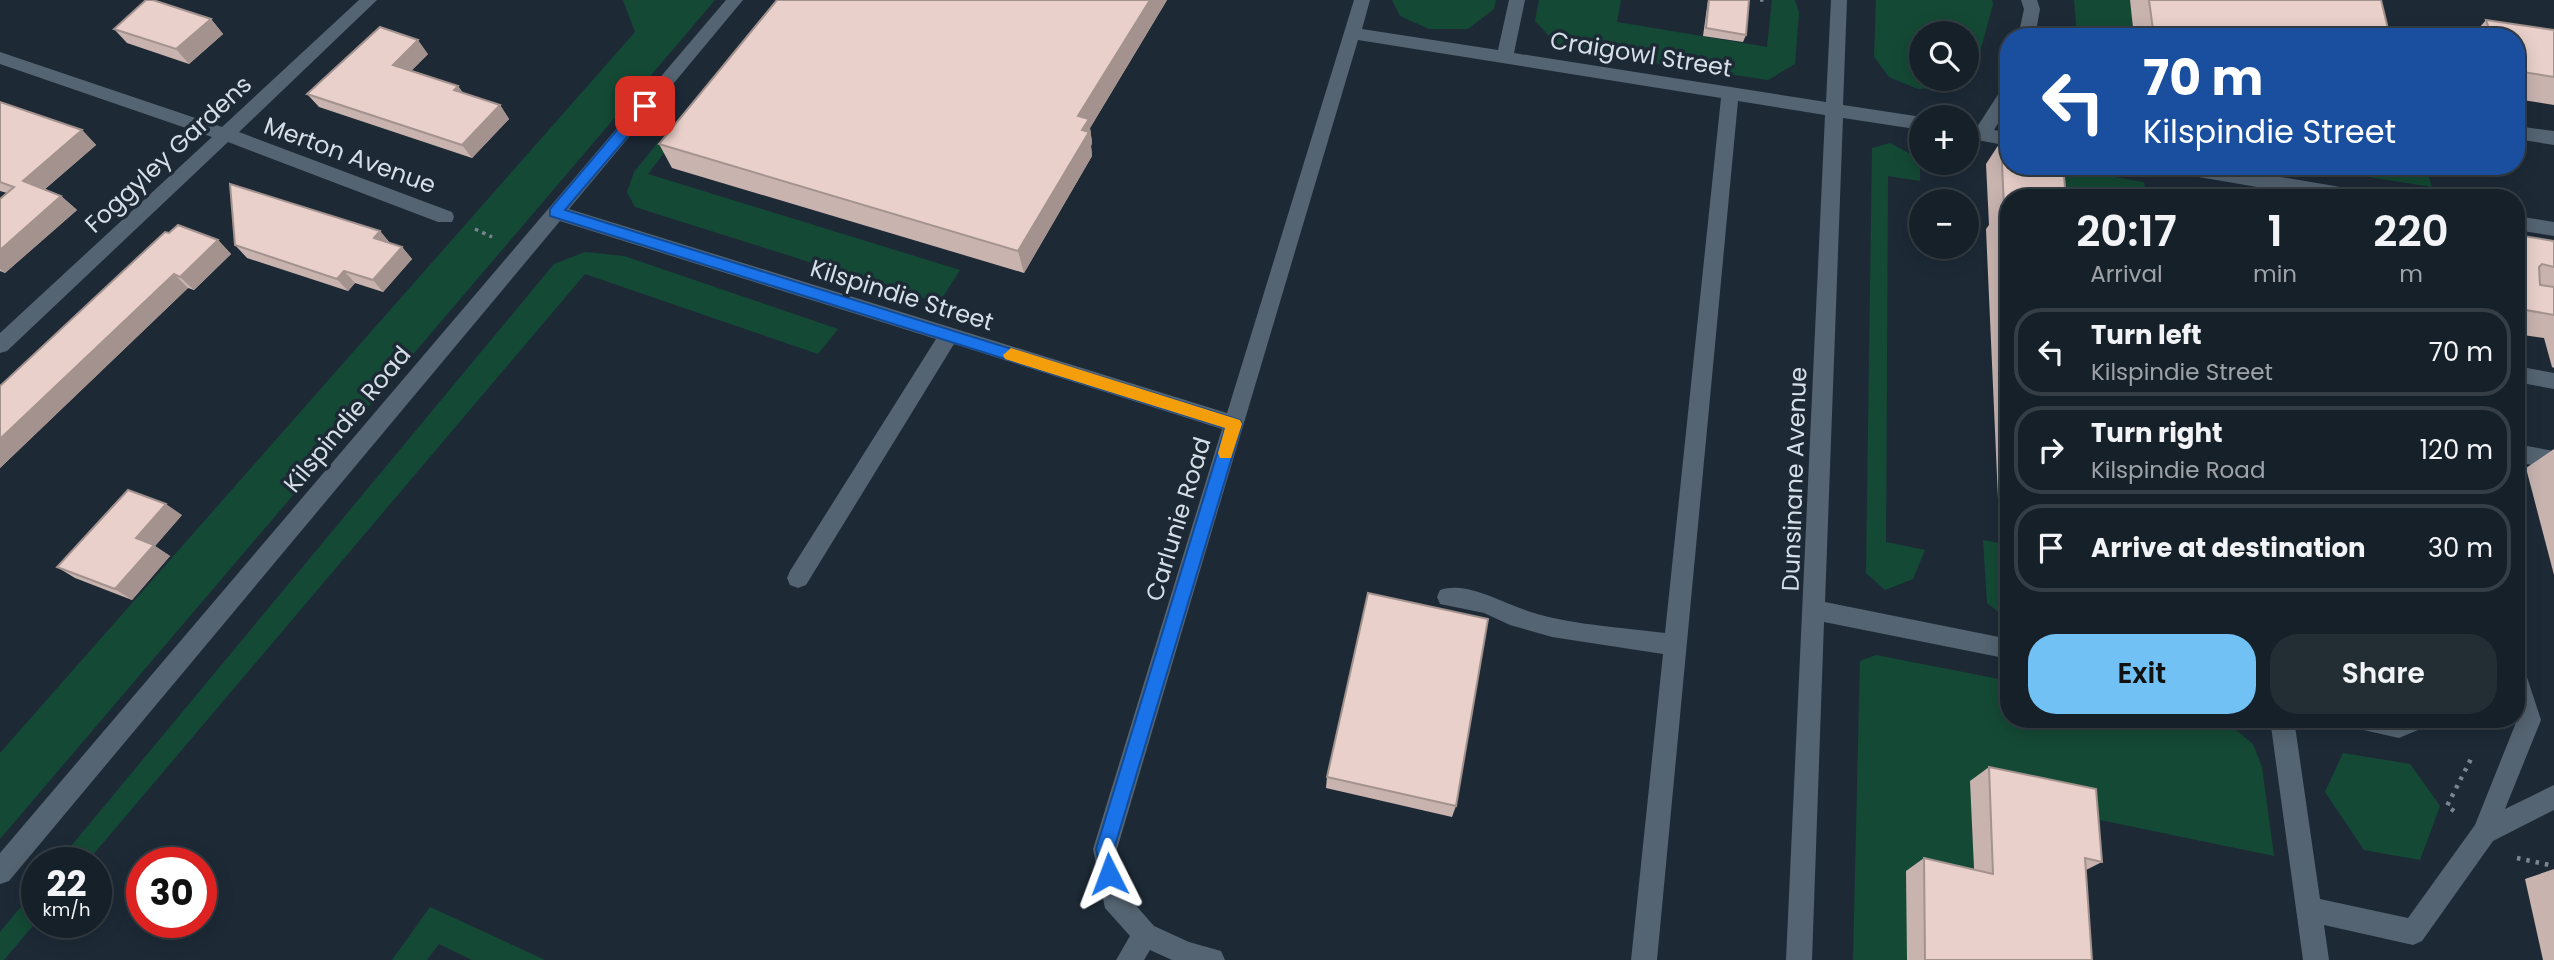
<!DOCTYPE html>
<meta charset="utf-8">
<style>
:root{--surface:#162028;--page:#232d34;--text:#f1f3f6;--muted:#9ea3a8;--line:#353e45;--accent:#71c1f5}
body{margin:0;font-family:Poppins,sans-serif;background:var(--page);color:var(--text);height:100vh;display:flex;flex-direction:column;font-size:26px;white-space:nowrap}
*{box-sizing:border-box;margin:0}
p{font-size:23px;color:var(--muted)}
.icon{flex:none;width:38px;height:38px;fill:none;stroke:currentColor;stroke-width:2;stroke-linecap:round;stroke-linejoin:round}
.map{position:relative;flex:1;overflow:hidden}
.details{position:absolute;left:2000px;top:189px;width:525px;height:539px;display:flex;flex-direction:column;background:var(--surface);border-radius:28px;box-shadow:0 4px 18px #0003,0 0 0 2px var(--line)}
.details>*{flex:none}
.guide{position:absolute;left:2000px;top:28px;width:525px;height:147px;border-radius:28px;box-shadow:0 4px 18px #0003,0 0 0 2px var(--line);background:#1a4fa0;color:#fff;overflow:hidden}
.fabs{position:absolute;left:1909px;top:21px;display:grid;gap:14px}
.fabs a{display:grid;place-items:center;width:70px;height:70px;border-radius:50%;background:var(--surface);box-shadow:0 4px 18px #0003,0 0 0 2px var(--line);font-size:35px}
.speed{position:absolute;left:21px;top:847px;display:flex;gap:14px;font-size:35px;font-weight:700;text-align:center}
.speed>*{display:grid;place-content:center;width:91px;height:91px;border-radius:50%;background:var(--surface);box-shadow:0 4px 18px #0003,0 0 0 2px var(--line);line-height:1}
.speed small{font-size:18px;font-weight:400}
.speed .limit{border:10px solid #d22;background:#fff;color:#111}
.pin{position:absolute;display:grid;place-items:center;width:60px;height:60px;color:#fff;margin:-30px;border-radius:14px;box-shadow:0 4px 10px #0006}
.me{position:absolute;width:77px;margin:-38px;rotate:357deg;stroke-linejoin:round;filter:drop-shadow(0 0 5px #0008)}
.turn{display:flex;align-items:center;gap:24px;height:147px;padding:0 28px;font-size:32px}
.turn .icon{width:91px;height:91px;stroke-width:2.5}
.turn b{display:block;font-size:49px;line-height:60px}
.eta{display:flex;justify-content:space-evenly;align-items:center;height:119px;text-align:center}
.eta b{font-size:42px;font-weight:600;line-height:49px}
.action{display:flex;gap:14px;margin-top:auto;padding:14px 28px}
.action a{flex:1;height:80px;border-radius:28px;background:var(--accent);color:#111;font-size:28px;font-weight:600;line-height:80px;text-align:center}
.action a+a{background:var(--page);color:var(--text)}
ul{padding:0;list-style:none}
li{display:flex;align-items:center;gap:21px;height:88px;margin:0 14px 10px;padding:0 14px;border:4px solid var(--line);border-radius:28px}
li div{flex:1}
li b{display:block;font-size:26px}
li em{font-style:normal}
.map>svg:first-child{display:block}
.green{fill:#144a35}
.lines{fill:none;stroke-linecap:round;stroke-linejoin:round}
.path-far1{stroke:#7a858f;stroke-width:3.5;stroke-dasharray:3.5 4.5;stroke-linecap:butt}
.path{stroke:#7a858f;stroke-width:4.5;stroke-dasharray:3.5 6;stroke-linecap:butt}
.minor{fill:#556472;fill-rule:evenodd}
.wall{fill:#c8b3af}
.shaded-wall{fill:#a3928e}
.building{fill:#e9d0cb;stroke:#a3928e;stroke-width:2}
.route{fill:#1a73e8;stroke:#114b97;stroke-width:2}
.slow{fill:#f59e0b}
.labels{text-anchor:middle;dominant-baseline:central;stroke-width:7;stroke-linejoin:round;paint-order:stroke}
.street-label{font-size:24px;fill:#d6dfe7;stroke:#1d2a36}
</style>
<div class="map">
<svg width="2554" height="960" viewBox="0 0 2554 960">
<rect width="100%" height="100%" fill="#1d2a36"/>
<!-- green -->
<g class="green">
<path d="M623,0H715L0,839V753L635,32Z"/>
<path d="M1392,0H1496L1494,9L1468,29H1429L1400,16Z"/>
<path d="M1539,0H1621L1617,22L1767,47L1772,0H1795L1799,13L1795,64L1768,80L1561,49L1535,21Z"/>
<path d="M1876,0H1992L1993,4L1976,67L1967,76V33H1922V79H1964L1955,87L1918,89L1889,77L1874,57Z"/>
<path d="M2074,0H2130L2134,37H2077Z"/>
<path d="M659,141L671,144L648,174L960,270L939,303L635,207L627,192L634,172Z"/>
<path d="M1890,143L1920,159V181L1888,176L1886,542L1925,550L1913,579L1885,590L1866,573L1872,148Z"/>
<path d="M2051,166L2144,182L2147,198H2048L2006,167Z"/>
<path d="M2366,166H2426L2432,187L2368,177Z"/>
<path d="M585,252L624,256L838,329L818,354L585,274L86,863H57L554,264Z"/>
<path d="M1983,540L1999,543L2001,565L2009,567V618L2003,616L1987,603Z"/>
<path d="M1876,655L2009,681V719H2199L2230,725L2253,744L2262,767L2274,856L2076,815L1971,781L1974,885L1907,871V960H1853L1860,661Z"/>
<path d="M2343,753L2410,764L2440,806L2420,860L2364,850L2325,792Z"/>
<path d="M37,887V921L4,960H0V932Z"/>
<path d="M430,907L545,960H472L439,944L427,960H392Z"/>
</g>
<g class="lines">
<!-- path-far1 -->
<g class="path-far1">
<path d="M1760,0H1767"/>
<path d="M475,229L492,237"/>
</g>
<!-- path -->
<g class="path">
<path d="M2454,811L2447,806L2472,757"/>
<path d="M2517,858L2554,866"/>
</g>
<!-- minor -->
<g class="minor">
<path d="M359,0H377L239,132L452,212L454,217L452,222H438L228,142L7,351L0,353V333L212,137L0,64V52L222,127Z"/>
<path d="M726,0H743L569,209L1227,413L1354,0H1370L1362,29L1498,50L1509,0H1525L1514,53L1826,102L1831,0H1847L1843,105L1922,117V130L1843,118L1825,602L2009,639V659L1824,622L1812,960H1786L1825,115L1738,101L1657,960H1631L1663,654L1552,637L1510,625L1484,613L1440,604L1437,597L1440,590C1462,582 1492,597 1512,605C1559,625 1615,626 1665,633L1721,98L1358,40L1117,849L1125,893L1154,926L1189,942L1221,951L1225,960H1172L1150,950L1144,960H1116L1130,936L1105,908L1093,849L1222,429L954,344L806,585L798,588L790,585L787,578L790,571L936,339L560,221L9,881L0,884V853Z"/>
<path d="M2021,0H2037L2040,9L2035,37H2018L2024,9Z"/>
<path d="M2009,85V105L1994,130L2009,132V146L1967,138V126L1977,127L2003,87Z"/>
<path d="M2516,126L2554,131V145L2516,139Z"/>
<path d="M2166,166H2216L2364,191L2371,193L2373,198H2322L2175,173L2169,171Z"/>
<path d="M2516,216L2554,222V236L2516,230Z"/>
<path d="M2516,366L2554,373V389L2516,382Z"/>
<path d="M2516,444L2554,451V469L2516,462Z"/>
<path d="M2516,665L2524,668L2541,720L2505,809L2554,785V810L2493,841L2422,941L2413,945L2324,925L2329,960H2303L2270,719H2294L2320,899L2408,918L2475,825L2517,720Z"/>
<path d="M2347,719H2428L2425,727L2399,738L2350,727Z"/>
</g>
</g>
<!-- wall -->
<g class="wall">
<path d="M777,0H1167L1090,128L1092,143L1091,146L1092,156L1024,273L672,168L659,144Z"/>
<path d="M1708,0H1749L1746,35L1743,42L1703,36Z"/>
<path d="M2130,0H2381L2390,37H2134Z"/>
<path d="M211,19L223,34L189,64L127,43L114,29Z"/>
<path d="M2486,20L2554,30V105L2516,99V37H2471Z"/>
<path d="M428,54L411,71L458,86L463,93L500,105L509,119L472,158L319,107L307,94Z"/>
<path d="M0,102L82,130L96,145L44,190L61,196L77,210L5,273L0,271V199L7,193L0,191Z"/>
<path d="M2001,141L2009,198V567L2001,566L1986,229L1989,225L1986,164Z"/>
<path d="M380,231L390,243L402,247L412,259L383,292L355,283L348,291L247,258L235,245Z"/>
<path d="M169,233L218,240L231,254L194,290L188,288L0,468V386Z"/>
<path d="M2516,235L2554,241V368L2552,367L2544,338L2516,334Z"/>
<path d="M2554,449V575L2526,468Z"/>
<path d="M182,515L155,546L170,556L132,600L75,578L57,567Z"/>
<path d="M1989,767L2102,862L2086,870L2092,960H1907L1906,871L1924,858L1974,869L1970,781Z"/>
<path d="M1327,777L1456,806L1452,817L1326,788Z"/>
<path d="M2554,869V960H2543L2525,879Z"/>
</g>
<!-- shaded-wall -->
<g class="shaded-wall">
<path d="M1150,0H1167L1090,128L1092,143L1091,146L1092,156L1024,273L1018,251L1078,116Z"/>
<path d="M211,19L223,34L189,64L176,49Z"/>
<path d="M418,40L428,54L403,79L393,65Z"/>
<path d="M458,86L468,100L454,90Z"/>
<path d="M500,105L509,119L472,158L462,145Z"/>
<path d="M82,130L96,145L38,195L23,181Z"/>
<path d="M61,196L77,210L5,273L0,269V250Z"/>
<path d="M380,231L390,244L374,238Z"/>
<path d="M218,240L231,254L194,290L180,277Z"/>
<path d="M402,247L412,259L383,292L373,280Z"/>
<path d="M344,271L355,283L348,291L337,279Z"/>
<path d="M174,274L188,288L0,468V439Z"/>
<path d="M166,504L182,515L155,546L170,556L132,600L115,589L136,538Z"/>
</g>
<!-- building -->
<g class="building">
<path d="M146,0H153L211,19L176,49L114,29Z"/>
<path d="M777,0H1150L1078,116L1089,119L1082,130L1089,132L1018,251L659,144Z"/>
<path d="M1709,0H1749L1746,35L1706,28Z"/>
<path d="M2149,0H2381L2390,37H2154Z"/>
<path d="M2486,20L2554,30V77L2516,71V37H2492Z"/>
<path d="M380,27L418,40L393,65L458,86L454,90L500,105L462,145L307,94Z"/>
<path d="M0,102L82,130L23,181L61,196L0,250V199L14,187L0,182Z"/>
<path d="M2001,141L2009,142V166H2063L2066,198H2009V360L2001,206L2004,207Z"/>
<path d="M230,184L380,231L374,238L402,247L373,280L344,271L337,279L235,245Z"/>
<path d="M178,225L218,240L180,277L174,274L0,439V386L165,232L169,233Z"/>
<path d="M2516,235L2554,241V267L2542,264L2539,267L2540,285L2554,287V315L2520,309L2516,297Z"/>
<path d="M128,490L166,504L136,538L154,545L115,589L57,567Z"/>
<path d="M1368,593L1488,619L1456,806L1327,777Z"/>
<path d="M1989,767L2096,789L2102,862L2085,858L2092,960H1925L1924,858L1993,874Z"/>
</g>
<!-- route -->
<path class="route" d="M645,101L652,106L650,110L565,210L1240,420L1242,424L1114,849L1118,874L1116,881L1109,884L1103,881L1096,849L1225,428L550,216V209L640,103Z"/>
<!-- slow -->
<path class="slow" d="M1011,348L1240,420L1242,424L1231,458H1220L1218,453L1225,428L1005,359L1003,355Z"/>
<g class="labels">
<!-- street labels -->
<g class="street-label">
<text transform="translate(1641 54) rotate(9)">Craigowl Street</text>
<text transform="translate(168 154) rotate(-43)">Foggyley Gardens</text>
<text transform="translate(350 155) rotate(20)">Merton Avenue</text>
<text transform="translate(902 295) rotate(17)">Kilspindie Street</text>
<text transform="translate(347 419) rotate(-50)">Kilspindie Road</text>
<text transform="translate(1794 479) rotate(-88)">Dunsinane Avenue</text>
<text transform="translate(1178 519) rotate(-73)">Carlunie Road</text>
</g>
</g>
</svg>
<div class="fabs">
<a><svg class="icon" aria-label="search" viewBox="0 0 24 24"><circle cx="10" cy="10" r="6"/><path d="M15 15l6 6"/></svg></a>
<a>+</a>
<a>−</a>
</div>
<div class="speed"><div>22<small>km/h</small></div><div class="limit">30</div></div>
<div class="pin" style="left:645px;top:106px;background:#d93025"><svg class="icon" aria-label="arrive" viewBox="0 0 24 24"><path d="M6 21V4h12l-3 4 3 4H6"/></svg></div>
<svg class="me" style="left:1109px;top:874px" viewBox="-20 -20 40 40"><path d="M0-17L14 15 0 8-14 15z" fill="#1a73e8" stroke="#fff" stroke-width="4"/></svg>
<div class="guide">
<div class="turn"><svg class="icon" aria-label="left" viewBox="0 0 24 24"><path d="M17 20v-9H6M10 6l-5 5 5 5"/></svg><div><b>70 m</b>Kilspindie Street</div></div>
</div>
<section class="details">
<div class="eta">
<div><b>20:17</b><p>Arrival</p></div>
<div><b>1</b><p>min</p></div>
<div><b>220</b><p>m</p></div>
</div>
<ul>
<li><svg class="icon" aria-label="left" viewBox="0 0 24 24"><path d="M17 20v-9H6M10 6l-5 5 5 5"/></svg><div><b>Turn left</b><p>Kilspindie Street</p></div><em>70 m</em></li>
<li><svg class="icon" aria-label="right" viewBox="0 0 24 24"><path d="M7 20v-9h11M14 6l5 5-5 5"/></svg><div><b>Turn right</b><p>Kilspindie Road</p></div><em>120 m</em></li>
<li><svg class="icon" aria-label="arrive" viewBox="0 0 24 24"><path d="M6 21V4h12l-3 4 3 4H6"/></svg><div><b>Arrive at destination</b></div><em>30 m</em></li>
</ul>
<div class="action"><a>Exit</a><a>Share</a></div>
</section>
</div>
